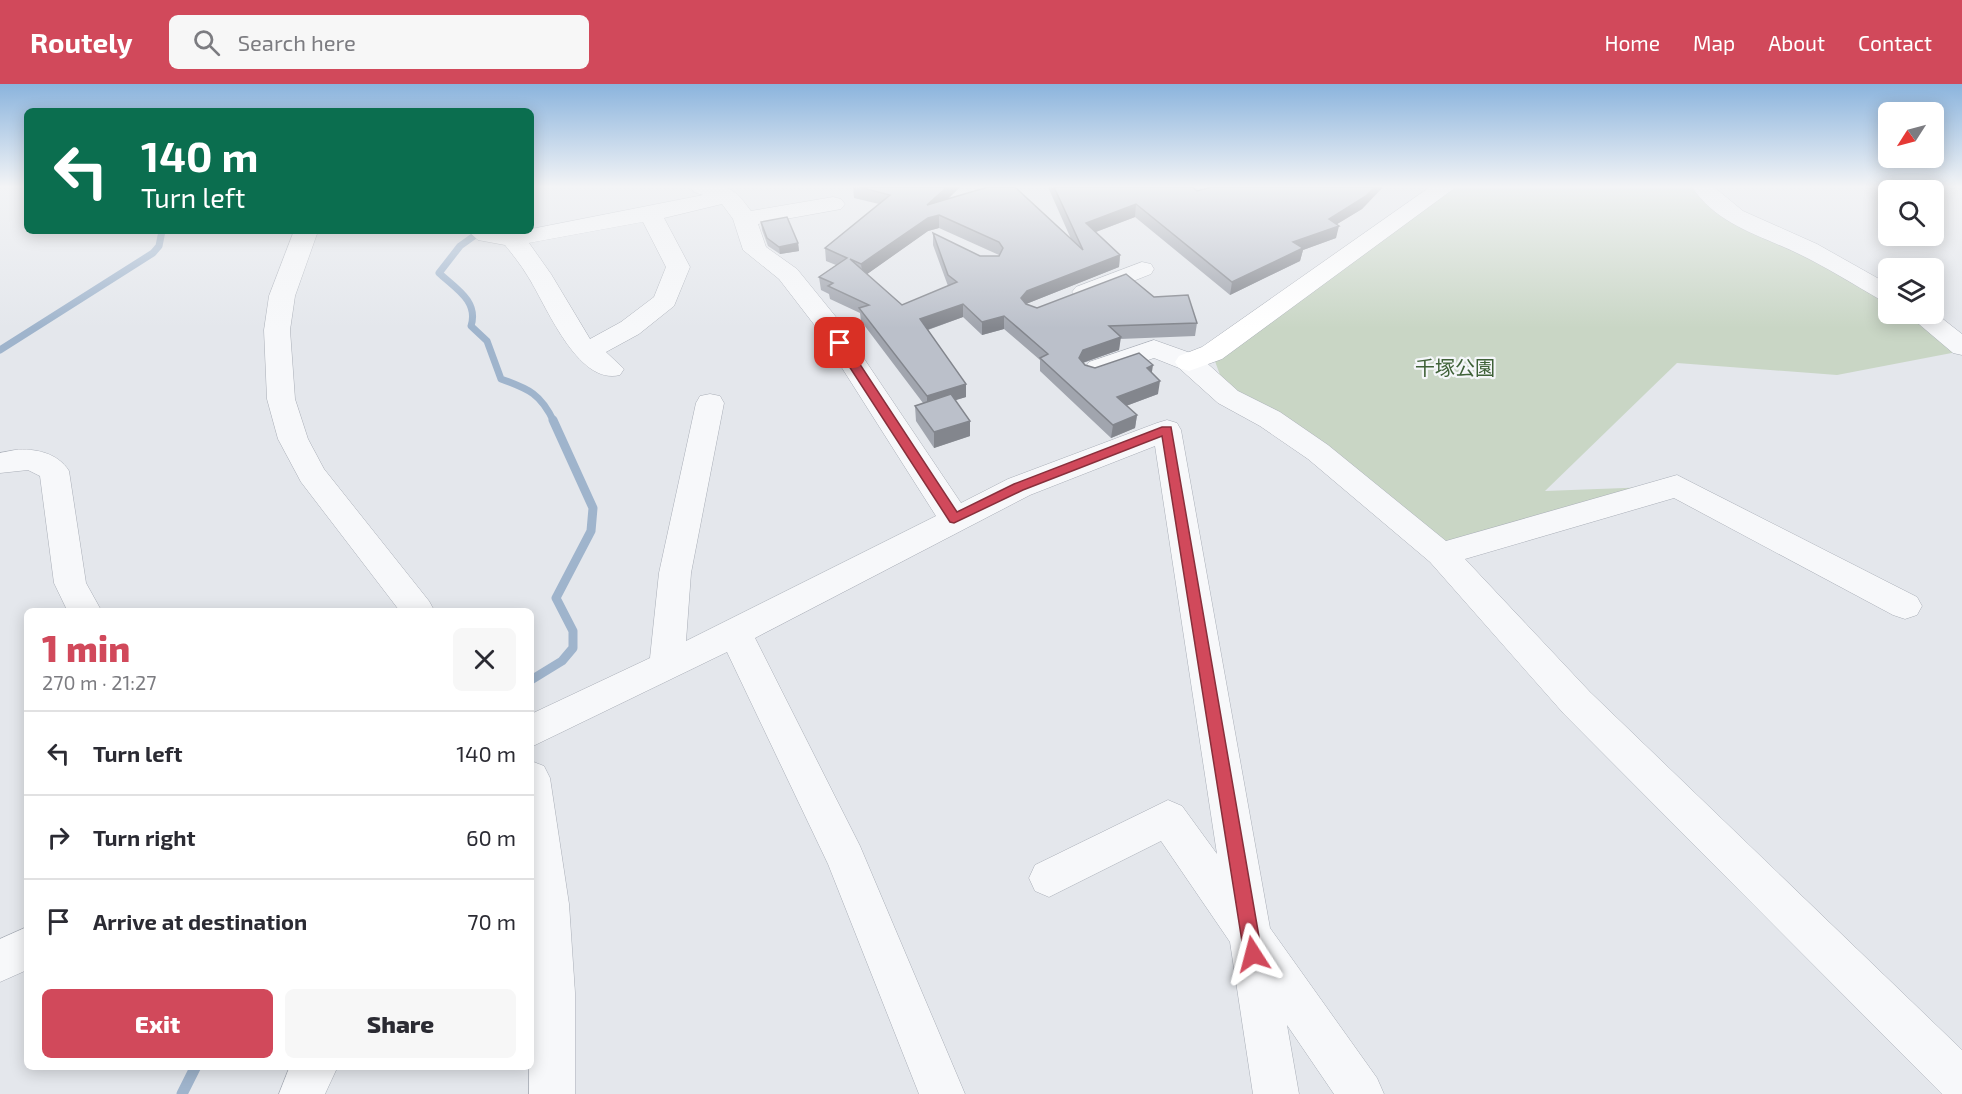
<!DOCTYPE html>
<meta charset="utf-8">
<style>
:root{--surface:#fff;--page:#f7f7f7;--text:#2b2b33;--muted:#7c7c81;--line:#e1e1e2;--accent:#d1495b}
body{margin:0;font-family:"Exo 2","Noto Sans JP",sans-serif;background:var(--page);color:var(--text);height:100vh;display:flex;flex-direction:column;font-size:22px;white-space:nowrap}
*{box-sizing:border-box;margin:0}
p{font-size:20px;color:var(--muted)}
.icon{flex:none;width:33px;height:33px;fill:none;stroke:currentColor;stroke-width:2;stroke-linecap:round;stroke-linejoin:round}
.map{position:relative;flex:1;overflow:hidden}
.side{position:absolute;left:24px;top:524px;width:510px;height:462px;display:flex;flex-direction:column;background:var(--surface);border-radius:9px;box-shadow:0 3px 15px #0003}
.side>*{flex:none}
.banner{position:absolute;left:24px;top:24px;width:510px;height:126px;border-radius:9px;box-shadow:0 3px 15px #0003;background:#0b6e4f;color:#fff;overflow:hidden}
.needle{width:39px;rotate:234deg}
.buttons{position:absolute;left:1878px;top:18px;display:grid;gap:12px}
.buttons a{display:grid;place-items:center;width:66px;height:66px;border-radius:9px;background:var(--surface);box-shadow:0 3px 15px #0003;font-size:30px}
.pin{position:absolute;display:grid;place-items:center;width:51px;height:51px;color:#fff;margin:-26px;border-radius:12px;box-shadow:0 3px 9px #0006}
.me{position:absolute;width:66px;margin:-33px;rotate:351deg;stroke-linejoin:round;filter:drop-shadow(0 0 4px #0008)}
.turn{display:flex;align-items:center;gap:21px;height:126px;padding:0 18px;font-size:27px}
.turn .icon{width:78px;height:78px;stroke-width:2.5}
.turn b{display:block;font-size:42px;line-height:51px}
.round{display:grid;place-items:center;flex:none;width:63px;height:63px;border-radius:9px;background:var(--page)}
.head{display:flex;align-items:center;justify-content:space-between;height:102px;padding:0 18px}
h1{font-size:36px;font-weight:800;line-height:45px;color:var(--accent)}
.cta{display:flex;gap:12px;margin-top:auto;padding:12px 18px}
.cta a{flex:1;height:69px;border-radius:9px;background:var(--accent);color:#fff;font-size:24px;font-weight:800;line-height:69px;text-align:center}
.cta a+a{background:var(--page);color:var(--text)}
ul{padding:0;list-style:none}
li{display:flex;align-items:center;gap:18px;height:84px;padding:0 18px;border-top:2px solid var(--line)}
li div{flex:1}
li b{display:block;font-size:22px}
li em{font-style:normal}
header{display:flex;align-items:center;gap:36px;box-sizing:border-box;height:84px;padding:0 30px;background:var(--accent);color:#fff}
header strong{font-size:28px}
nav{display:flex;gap:33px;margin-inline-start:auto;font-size:21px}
.search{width:420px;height:54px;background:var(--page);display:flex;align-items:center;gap:15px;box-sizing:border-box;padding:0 21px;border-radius:9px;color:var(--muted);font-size:22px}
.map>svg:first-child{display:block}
.green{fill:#c9d6c5}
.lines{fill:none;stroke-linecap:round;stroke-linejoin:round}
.stream-far2{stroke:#9fb4cc;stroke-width:7}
.stream-far1{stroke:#9fb4cc;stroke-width:9}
.stream{stroke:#9fb4cc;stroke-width:11}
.street-casing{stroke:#a9aeb7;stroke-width:1}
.secondary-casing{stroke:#a9aeb7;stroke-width:1}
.street{fill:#f7f8fa;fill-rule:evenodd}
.secondary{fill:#fff;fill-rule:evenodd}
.wall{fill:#a1a5ae;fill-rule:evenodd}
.shaded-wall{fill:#83868d}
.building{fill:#bbc0ca;stroke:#83868d;stroke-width:1.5;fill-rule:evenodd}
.route{fill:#d1495b;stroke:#882f3b;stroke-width:1.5}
.labels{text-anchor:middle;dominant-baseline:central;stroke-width:4.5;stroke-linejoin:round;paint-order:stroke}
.park-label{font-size:20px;fill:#3f6138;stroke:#f4f6f9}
</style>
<header>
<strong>Routely</strong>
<div class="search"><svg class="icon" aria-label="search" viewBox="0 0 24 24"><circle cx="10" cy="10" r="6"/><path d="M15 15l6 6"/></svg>Search here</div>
<nav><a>Home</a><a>Map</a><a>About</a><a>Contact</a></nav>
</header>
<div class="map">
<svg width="1962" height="1010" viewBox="0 0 1962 1010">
<rect width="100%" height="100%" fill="#e4e7ec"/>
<!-- green -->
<path class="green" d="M1445,103H1699L1888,210V230H1920L1962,263V267L1837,291L1677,279L1545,407L1677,402L1441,470L1228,313L1212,269Z"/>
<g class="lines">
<!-- stream-far2 -->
<g class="stream-far2">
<path d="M481,147L460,162L439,189C455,204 479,217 471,242L487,257L501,295C529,305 541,310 554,338"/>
<path d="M0,266L153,169L159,162L162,147"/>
</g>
<!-- stream-far1 -->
<path class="stream-far1" d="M531,596L562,577L573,564V547L556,514L591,447L593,424L553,336"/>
<!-- stream -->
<path class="stream" d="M182,1010L196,982"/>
<defs>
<g id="street">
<path d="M691,103C726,103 729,97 751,127L833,113L841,115L845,120L841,125L758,140L766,163L797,185L836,233L961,419L1008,395L1157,339L1167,336L1177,339L1181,346L1270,844L1377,994L1384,1010H1334L1287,941L1299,1010H1253L1230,858L1161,757L1049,813L1035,807L1029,794L1035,781L1168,716L1182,722L1217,770L1155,362L1030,411L755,554L860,762L965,1010H919L828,780L727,568L531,663V630L650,574L659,489L696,319L700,312L710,310L720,312L724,319L691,489L686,557L936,432L816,243L779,195L743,166L733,135L722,120L664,134L690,183L674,222L639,250L606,268L624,285L620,291C577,302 546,220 527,191C521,181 513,171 505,161L478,156L468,147H531V145L703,111L694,108ZM643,138L666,183L654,213L621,238L590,255L551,190L529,159Z"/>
<path d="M1692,103H1714L1743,127L1817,160L1888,200V217L1879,215C1853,200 1826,183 1799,170C1760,151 1717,141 1692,103Z"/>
<path d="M294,147H318L295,212L290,246L295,315L308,355L324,385L429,517L434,526H399L301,398L278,355L267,315L264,246L269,212Z"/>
<path d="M1142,178L1151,180L1154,185L1151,190L1085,216L1076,213L1072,208L1076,203Z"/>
<path d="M1934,228L1962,250V271L1953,269L1907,230Z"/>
<path d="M1154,256L1199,272L1238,307L1280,328L1328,361L1446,457L1677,391L1917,513L1922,522L1917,531L1905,535L1893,531L1674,414L1465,475L1590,608L1962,966V1010H1942L1564,630L1430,478L1308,375L1260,342L1218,319L1179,284L1154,274L1099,293L1089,290L1085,284L1089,278Z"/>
<path d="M15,366C35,364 58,369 69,387L86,499L101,526H67L54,499L40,392L28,386L0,389V369Z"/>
<path d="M531,677L544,682L550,694L569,820L575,909V1010H529Z"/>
<path d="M27,843V886L0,898V855Z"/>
<path d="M290,982H338L325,1010H279Z"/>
</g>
<path id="secondary" d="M1430,103H1456L1222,275L1189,287L1179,284L1175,278L1179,272L1202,263Z"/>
</defs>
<!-- street casing -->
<use href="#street" class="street-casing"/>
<!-- secondary casing -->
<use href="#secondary" class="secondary-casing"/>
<!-- street -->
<use href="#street" class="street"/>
<!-- secondary -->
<use href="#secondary" class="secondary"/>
</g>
<!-- wall -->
<g class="wall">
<path d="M853,103H960L948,115L1071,155L1048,103H1193L1197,107L1212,103H1383L1362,125L1337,140L1336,154L1303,166L1300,177L1230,211L1135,133L1096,148L1120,171L1119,183L1026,220L1037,224L1154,213L1197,239L1195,252L1120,255L1119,266L1083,279L1085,281L1095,284L1152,289L1158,310L1126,322L1137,331L1135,344L1111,354L1040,287V276L1004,245L982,251L963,233L928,246L966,313L955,316L970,352L934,364L916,337L915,322L923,319L861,237L860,229L830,215L829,210L821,206L819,193L836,181L826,177L825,164L879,120L854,114ZM939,144L999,171V172H980L933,149V161L948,202L902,221L867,190L928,147Z"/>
<path d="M761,138L798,159L799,167L780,170L768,162L762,146Z"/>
</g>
<!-- shaded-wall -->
<g class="shaded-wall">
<path d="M947,103H960L928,134L927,121Z"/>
<path d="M1375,103H1383L1362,125L1329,145L1339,142L1336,154L1303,166L1300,177L1230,211L1232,198L1329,135Z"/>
<path d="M1136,120L1135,133L1085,152L1086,139Z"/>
<path d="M939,131V144L928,147L863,193L861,180L928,134Z"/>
<path d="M798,159L799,167L780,170L779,163Z"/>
<path d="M1120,171L1119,183L1026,220L1021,227V214L1027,207Z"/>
<path d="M963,220V233L921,248L920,235Z"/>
<path d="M1004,232V245L982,251V238Z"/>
<path d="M1121,253L1119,266L1082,279L1079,274L1083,266Z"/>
<path d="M1153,281L1151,294L1147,284Z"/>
<path d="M1160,297L1158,310L1115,326L1117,313Z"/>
<path d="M966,300V313L927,325V312Z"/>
<path d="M1137,331L1135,344L1111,354L1113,341Z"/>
<path d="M970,337V352L934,364V348Z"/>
</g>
<!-- building -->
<g class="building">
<path d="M859,103H947L927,121L988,103H1015L1083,166L1054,103H1193L1197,107L1212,103H1375L1366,112L1329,135L1339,142L1293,158L1303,164L1232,198L1136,120L1086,139L1120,171L1027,207L1021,214L1026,220L1037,224L1126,190L1154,213L1188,211L1197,239L1109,242L1121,253L1083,266L1079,274L1085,281L1095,284L1139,269L1153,281L1147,284L1160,297L1117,313L1137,331L1113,341L1040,274L1048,270L1004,232L982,238L963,220L920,235L966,300L927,312L859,224L869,221L828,202L833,199L819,193L847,174L825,164L890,111ZM939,131L999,158L1003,164L999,172H980L933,149L948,191L957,198L902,221L850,175L861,180L928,134Z"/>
<path d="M787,133L798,159L779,163L767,154L761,138Z"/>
<path d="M951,310L970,337L934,348L915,322Z"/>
</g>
<!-- sky -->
<linearGradient id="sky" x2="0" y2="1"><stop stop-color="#8bb4dd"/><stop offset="0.42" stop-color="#f3f4f6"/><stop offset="1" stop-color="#f3f4f6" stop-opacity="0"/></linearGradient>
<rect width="1962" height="244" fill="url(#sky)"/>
<!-- route -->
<path class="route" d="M836,256H844L957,428L1014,400L1162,343H1171L1262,870L1259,876L1253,879L1247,876L1244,870L1162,352L1023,406L954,439L950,438L834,259Z"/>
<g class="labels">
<!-- park labels -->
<g class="park-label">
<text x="1455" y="283">千塚公園</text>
</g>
</g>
</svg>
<div class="buttons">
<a><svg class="needle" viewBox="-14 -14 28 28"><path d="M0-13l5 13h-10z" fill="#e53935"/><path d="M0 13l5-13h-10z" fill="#7c7c81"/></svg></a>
<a><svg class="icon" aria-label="search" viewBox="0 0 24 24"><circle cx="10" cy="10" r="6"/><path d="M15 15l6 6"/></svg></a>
<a><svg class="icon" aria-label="layers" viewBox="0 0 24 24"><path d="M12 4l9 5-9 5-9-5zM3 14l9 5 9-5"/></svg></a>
</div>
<div class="pin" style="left:840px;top:259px;background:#d93025"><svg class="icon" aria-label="arrive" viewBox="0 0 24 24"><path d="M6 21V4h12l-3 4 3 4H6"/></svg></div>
<svg class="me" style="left:1253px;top:870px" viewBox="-20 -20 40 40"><path d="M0-17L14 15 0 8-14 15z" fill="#d1495b" stroke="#fff" stroke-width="4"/></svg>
<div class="banner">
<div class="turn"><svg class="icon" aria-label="left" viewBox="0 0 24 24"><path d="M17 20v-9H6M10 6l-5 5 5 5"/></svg><div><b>140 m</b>Turn left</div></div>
</div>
<section class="side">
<div class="head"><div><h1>1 min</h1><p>270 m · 21:27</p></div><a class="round"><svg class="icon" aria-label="close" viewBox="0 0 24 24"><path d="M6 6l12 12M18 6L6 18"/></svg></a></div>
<ul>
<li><svg class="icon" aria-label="left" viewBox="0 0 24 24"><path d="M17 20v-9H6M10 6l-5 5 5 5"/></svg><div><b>Turn left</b></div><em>140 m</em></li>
<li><svg class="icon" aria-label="right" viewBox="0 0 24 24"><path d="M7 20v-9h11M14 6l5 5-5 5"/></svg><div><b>Turn right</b></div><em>60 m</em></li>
<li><svg class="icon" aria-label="arrive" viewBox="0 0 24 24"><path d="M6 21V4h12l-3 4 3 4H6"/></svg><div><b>Arrive at destination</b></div><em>70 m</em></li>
</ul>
<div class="cta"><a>Exit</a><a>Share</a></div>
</section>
</div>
